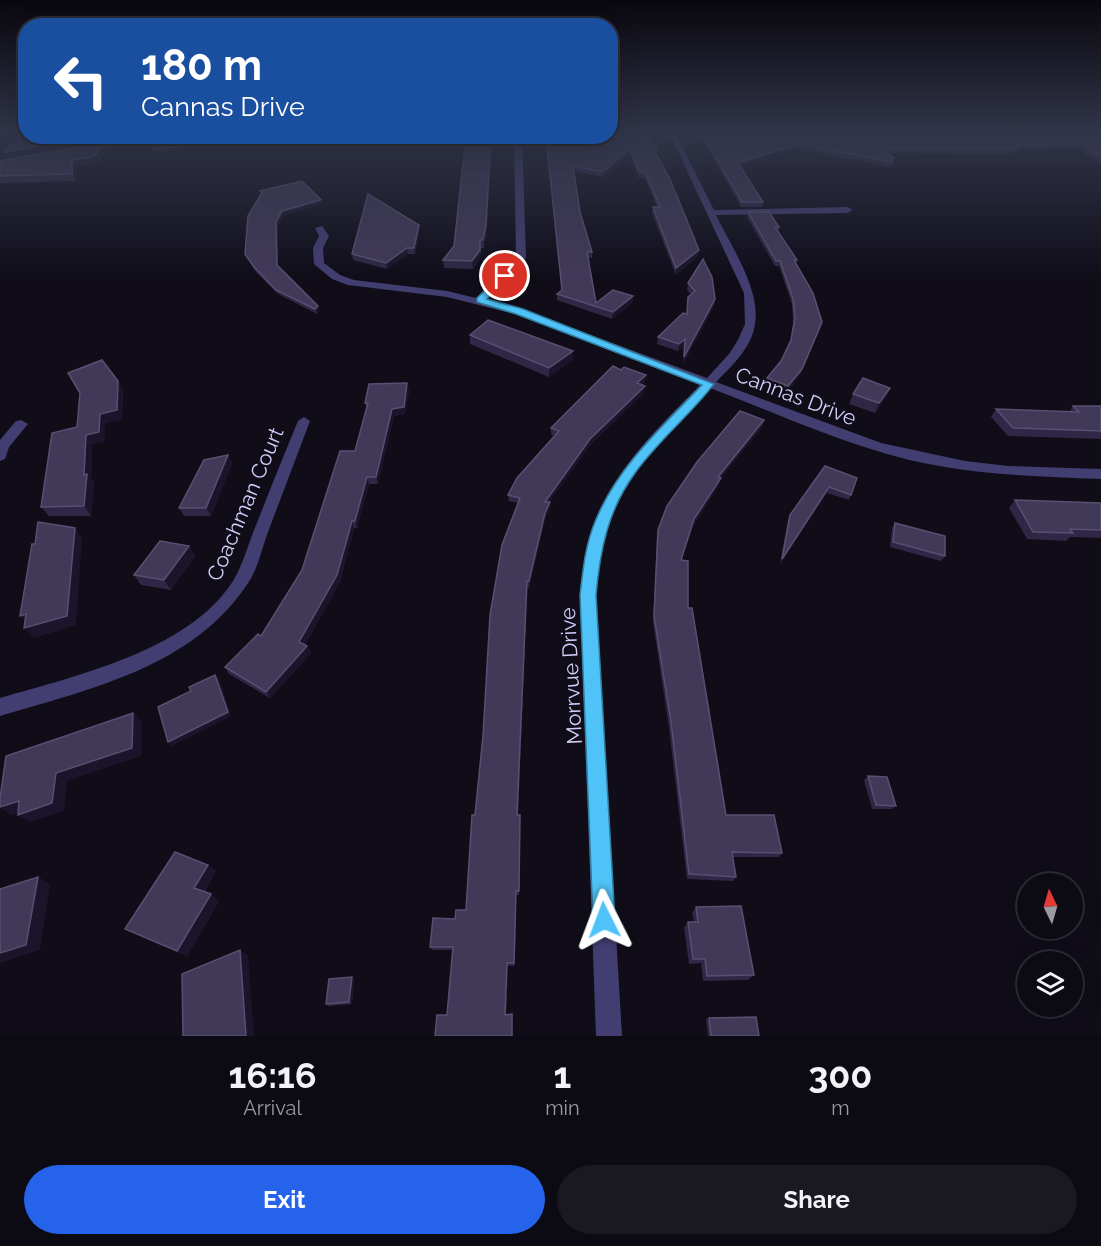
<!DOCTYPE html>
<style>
:root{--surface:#0c0a13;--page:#1a1821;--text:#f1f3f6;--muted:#9a9aa0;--line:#2c2b33;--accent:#2563eb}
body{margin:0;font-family:Raleway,sans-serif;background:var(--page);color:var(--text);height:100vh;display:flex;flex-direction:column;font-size:22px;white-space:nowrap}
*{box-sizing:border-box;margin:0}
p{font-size:20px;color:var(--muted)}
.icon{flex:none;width:33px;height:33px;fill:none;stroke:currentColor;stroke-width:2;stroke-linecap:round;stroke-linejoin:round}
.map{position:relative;height:1036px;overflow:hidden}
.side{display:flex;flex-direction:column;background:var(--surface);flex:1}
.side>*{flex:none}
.guide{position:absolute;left:18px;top:18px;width:600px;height:126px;border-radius:24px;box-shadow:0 6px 24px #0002,0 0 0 2px var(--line);background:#1a4fa0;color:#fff;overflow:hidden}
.needle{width:39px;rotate:355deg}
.controls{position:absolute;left:1017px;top:873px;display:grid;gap:12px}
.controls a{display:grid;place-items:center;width:66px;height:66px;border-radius:50%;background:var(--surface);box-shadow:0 6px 24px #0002,0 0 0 2px var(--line);font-size:30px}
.pin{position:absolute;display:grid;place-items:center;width:51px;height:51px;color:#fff;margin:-26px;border:3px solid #fff;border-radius:50%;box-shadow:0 2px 6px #0007}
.me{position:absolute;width:66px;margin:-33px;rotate:357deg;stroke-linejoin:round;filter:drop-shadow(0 0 4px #0008)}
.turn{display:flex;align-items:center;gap:21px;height:126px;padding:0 24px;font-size:27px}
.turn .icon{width:78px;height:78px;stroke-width:2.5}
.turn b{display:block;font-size:42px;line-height:51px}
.eta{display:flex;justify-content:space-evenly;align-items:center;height:102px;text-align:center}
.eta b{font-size:36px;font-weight:700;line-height:42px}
.button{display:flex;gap:12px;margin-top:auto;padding:12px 24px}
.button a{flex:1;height:69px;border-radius:36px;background:var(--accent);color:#fff;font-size:24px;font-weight:700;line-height:69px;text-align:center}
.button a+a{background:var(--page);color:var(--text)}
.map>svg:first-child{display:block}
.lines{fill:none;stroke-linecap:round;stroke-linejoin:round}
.street{fill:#433e72;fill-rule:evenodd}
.wall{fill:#2f2745}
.shaded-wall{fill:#1b152b}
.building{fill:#413958;stroke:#585071;stroke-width:1.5}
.route{fill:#4fc3f7;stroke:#337fa1;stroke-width:1.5}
.labels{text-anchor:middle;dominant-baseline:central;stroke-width:4.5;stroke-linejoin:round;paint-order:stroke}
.street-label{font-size:21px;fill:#d4ccf8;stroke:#100d19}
</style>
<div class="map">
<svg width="1101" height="1036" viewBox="0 0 1101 1036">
<rect width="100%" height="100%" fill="#100d19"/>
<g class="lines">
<!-- street -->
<g class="street">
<path d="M669,132H675L714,210L848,207L852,210L848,213L716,215C731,246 761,290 755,324C752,347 732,366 716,382L881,443L965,461L1008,466L1101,469V479C1024,476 947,474 874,450C819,433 765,409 710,388C671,430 624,474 607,531C600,551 599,573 596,595L622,1036H596L580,595C582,574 585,552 591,531C610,473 659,427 700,385L515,314L447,297L348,285L332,279L314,264L313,248L319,236L315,228L322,226L329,236L323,248L324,263L340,275L354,280L447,291L476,298L516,257L514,136H522L526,258L485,300L523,310L707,378L729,354L738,340L745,324L744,293Z"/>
<path d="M1101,133V137H942L938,135L942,133Z"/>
<path d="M152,136H171L90,151L86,149Z"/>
<path d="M304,417L310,421C296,458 282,495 268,532C262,548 258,569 248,583C193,667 90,689 0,716V698C75,676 197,649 237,574C245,558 250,539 257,523C270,489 284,455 298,421Z"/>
<path d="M21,420L28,424L9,447L5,459L0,461V440L16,421Z"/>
</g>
</g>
<!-- wall -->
<g class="wall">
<path d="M698,132H879H832L830,133L832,135H1101V164L1078,149H1020L1019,152H1012L1011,154L885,153L894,157L891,167L798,149L741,166L763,202L762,207H741Z"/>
<path d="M26,136H108L109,141L10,159L111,149L96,164L75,167L76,181L1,183L0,184V161L8,159L4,152Z"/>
<path d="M545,136H610L657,150L656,154L698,256L676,275L652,213L653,207H657L645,178H639L630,154L603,177L574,171L580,212L592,252V258H588L596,303L633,296L632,303L612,319L557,300V294L562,290Z"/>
<path d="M260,191L321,200L322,204L284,215L278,226L277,235L278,267L319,311L317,314L278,294L256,272L247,258L245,254L261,194Z"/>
<path d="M748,212L779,227L778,232L797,260L796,264L821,327L800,375L787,392L765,384L767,378L781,361L790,342L793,324L792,304L779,266H775L747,217Z"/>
<path d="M419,225V231L415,254H408L387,269L353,260L352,254Z"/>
<path d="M487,232L484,248H481L480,259L473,269L444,268L443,260Z"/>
<path d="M688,283L715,299L714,306L683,364L684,346L678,351L657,344L658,337L687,313L688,297L691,295L687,290Z"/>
<path d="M470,335L573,360L549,377L470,344Z"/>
<path d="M621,370L646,375L645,381L641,385L644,393L590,445L549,502L550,509L545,519L529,588L527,587L518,815H520V820L519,895H516L515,966H508L506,1015L512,1014L513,1017L447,1015L453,950H432L430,947L455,919L466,910L475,815L518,503L509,501L508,495L554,436L551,434V428Z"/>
<path d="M118,381L123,390L122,420L105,423V441L92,444L91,479L94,483L91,516H49L41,507Z"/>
<path d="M890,388L885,398L875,413L849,404L853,394Z"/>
<path d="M409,390L405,414L394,416L378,484H369L357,528H354L340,582L305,645L307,646L311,653L270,698L229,674L225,667L261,636L302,570L355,451L367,409L365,403Z"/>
<path d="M1073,406H1101V439L1008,436L991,417L996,409L1069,412Z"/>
<path d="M764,420L762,427L720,479L719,485L693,526L681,560L688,608L726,815L782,853L779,857H733L736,877L733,881L687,879L669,728L653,622L657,537L658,530Z"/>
<path d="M228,455L232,463L211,516H184L179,508Z"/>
<path d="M825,466L851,495L849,500L827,493L780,564L788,520L790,515Z"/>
<path d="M1015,500L1101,503V538L1070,537L1066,541L1027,539L1009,508Z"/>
<path d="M895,523L945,556L941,561L890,547L892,528Z"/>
<path d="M189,546L195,556L171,590L141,585L134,575Z"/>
<path d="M868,776L896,806L892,809H872L864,780Z"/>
<path d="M208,865L216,871L204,892L219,901L187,956L125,929Z"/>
<path d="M696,907L754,975L748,980L703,981L701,963L689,964L684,928L688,922H694L692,913Z"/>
<path d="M354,979L352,1004L329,1006L326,1004Z"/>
<path d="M709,1018L759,1036H708L706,1019Z"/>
</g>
<!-- shaded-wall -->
<g class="shaded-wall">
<path d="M92,136H108L109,141L8,159L4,152Z"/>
<path d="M242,136H268L155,154L153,150Z"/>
<path d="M491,136L487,232L484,248L483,240Z"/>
<path d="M108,142L111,149L96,164L75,167L76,181L72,174V160Z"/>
<path d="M799,144L798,149L737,168L738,163Z"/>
<path d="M630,149V154L603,177V172Z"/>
<path d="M321,200L322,204L284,215L278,226V270L277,265L276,222L282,211Z"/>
<path d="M419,225V231L415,254L414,248Z"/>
<path d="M480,240V259L473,269L472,261Z"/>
<path d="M407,248L408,254L387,269L386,263Z"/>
<path d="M699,250L698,256L676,275V268Z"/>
<path d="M633,296L632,303L612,319L613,312Z"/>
<path d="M715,299L714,306L683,364L684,357Z"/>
<path d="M318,306L319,311L317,314L315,309Z"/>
<path d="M822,322L800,375L787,392L788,386Z"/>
<path d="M685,339L684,346L678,351L679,344Z"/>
<path d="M573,351V360L549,377V368Z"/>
<path d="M646,375L645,381L637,390V383Z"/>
<path d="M118,381L123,390L122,420L105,423V441L92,444L91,479L94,483L91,516L84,506V475L86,435L100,414Z"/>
<path d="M407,383L409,390L405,414L394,416L378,484L376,477L392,409Z"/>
<path d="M645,386L644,393L590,445L545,508V502L590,439Z"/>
<path d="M890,388L885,398L875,413L879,403Z"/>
<path d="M764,420L762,427L720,479L719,485L693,526L679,567L694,519L718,477Z"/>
<path d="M228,455L232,463L211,516L206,508Z"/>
<path d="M367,477L369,484L357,528L355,521Z"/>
<path d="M829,487L827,493L780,564L782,559Z"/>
<path d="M550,502V509L545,519L529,588V581L545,513Z"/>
<path d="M352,521L354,528L340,582L303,649L299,642Z"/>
<path d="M75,528L82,538L76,625L34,638L24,628Z"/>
<path d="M189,546L195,556L171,590L164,580Z"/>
<path d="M527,581V587L518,820L517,815Z"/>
<path d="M26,614L30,625L20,616Z"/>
<path d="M307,646L311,653L270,698L266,692Z"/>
<path d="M215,675L219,679L231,716L172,746L168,742Z"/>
<path d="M133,713L142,722L141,756L67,781L64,811L30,822L18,815L56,773Z"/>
<path d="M19,801L31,809L11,815L0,808V807Z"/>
<path d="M208,865L216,871L202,894L194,888Z"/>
<path d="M38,877L50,884L40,950L0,963V953Z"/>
<path d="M516,891V895L515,966L514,963Z"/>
<path d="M211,894L219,901L187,956L177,951Z"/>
<path d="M240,950L248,955L254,1036H246Z"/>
<path d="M507,963L508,966L506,1017L505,1015Z"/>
<path d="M352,977L354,979L352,1004L349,1002Z"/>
</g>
<!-- building -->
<g class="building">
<path d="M24,132H26V136H92L4,152Z"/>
<path d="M610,132H648L657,150H654L670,179L699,250L676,268L653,207H660L645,172H639L630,149L603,172L573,166L580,212L592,252H587L596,303L613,290L633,296L613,312L557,294L562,290L546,136H610Z"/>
<path d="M701,132H828L832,135H1101V157L1081,144L1018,145L1021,147H1009L1013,149L876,148L894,157L892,162L799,144L738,163L763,202H742Z"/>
<path d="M156,136H242L153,150L154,137Z"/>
<path d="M466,136H491L486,225L483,240H480V250L472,261L443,260L454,246Z"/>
<path d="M108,142L93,157L72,160V174L0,176V161Z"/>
<path d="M302,181L321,200L282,211L276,222L277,265L318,306L315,309L276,290L254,267L245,254L248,216L262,193L260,191Z"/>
<path d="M368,194L419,225L414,248H407L386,263L352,254Z"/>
<path d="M748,212H769L779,227H775L797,260H794L813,293L822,322L802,369L788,386L767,378L781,361L791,340L795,318L793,299L780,261H776Z"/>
<path d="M703,259L712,277L715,299L684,357L685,339L679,344L658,337L683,313L687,314L688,297L695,291L688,283Z"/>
<path d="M488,320L573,351L549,368L470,335Z"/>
<path d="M102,360L118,381L117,410L100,414L99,432L86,435L84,475L87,474L84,506L41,507L52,433L77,427L80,393L68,373Z"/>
<path d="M613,366L621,370L624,367L646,375L637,383L645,386L590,439L545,502H550L545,513L529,581H527L517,815H520L519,891H516L514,963H507L505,1015L512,1014V1036H435L437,1015H447L453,947H430L433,918L455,919L456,910H466L472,815H475L483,736L490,615L502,545L520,498L508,495L517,478L559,431L551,428Z"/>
<path d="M863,378L890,388L879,403L853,394Z"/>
<path d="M407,383L404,407L392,409L376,477H367L355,521H352L337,575L299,642L307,646L266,692L225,667L258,634L261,636L302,570L340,451H355L368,403H365L369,384Z"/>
<path d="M1073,406H1101V431L1013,428L996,409L1079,412Z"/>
<path d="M740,411L764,420L718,477L721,478L694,519L681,560L688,561V608H692L726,815H774L782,853L732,852L736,877L689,874L671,722L654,616L658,530L667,506L697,462Z"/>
<path d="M228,455L206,508H179L204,460Z"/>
<path d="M825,466L857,478L851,495L829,487L782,559L790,515Z"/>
<path d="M1015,500L1101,503V530L1070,529L1073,533L1033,532Z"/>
<path d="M38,522L75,528L67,616L24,628L26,614L20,616L32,544H35Z"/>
<path d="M895,523L945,536V556L893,542Z"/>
<path d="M160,541L189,546L164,580L134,575Z"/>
<path d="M215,675L228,712L168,742L158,707L191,691L189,687Z"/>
<path d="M133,713L132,748L56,773L52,803L18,815L19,801L0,807V798L6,756Z"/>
<path d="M868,776L887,777L896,806L876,805Z"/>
<path d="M175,852L208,865L194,888L211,894L177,951L125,929Z"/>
<path d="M38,877L26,945L0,953V889Z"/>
<path d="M741,906L754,975L707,976L705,959H693L688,922H698L696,907Z"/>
<path d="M240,950L246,1036H183L182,974Z"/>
<path d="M352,977L349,1002L326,1004L329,979Z"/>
<path d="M756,1017L759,1036H711L709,1018Z"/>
</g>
<!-- sky -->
<linearGradient id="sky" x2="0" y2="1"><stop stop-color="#09070e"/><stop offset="0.48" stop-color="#313549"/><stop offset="1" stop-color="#313549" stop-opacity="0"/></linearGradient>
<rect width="1101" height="277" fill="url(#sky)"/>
<!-- route -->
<path class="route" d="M502,274L509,276L487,299L523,309L714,384C690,415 658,441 635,473C608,510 600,550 596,595L615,920L611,927L604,931L596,927L593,920L580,595C583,570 585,546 595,522C617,467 662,427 702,385L516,314L477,302V298Z"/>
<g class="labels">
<!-- street labels -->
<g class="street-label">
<text transform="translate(796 396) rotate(21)">Cannas Drive</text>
<text transform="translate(245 504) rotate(-67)">Coachman Court</text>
<text transform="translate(571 676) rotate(-93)">Morrvue Drive</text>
</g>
</g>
</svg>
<div class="controls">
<a><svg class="needle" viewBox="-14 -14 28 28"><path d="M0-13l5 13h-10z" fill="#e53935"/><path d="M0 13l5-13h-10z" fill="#9a9aa0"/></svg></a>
<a><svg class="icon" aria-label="layers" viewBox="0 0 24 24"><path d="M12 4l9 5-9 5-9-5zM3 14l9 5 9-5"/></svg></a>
</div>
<div class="pin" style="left:505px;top:276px;background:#d93025"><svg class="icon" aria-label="arrive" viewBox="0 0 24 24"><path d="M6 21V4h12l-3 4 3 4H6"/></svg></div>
<svg class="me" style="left:604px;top:920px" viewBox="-20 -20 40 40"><path d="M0-17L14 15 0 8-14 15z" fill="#4fc3f7" stroke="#fff" stroke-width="4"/></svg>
<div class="guide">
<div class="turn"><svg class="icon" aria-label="left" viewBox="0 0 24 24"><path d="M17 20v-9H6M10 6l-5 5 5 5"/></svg><div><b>180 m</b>Cannas Drive</div></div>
</div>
</div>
<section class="side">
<div class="eta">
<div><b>16:16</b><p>Arrival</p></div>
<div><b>1</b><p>min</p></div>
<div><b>300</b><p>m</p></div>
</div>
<div class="button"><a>Exit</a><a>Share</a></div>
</section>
